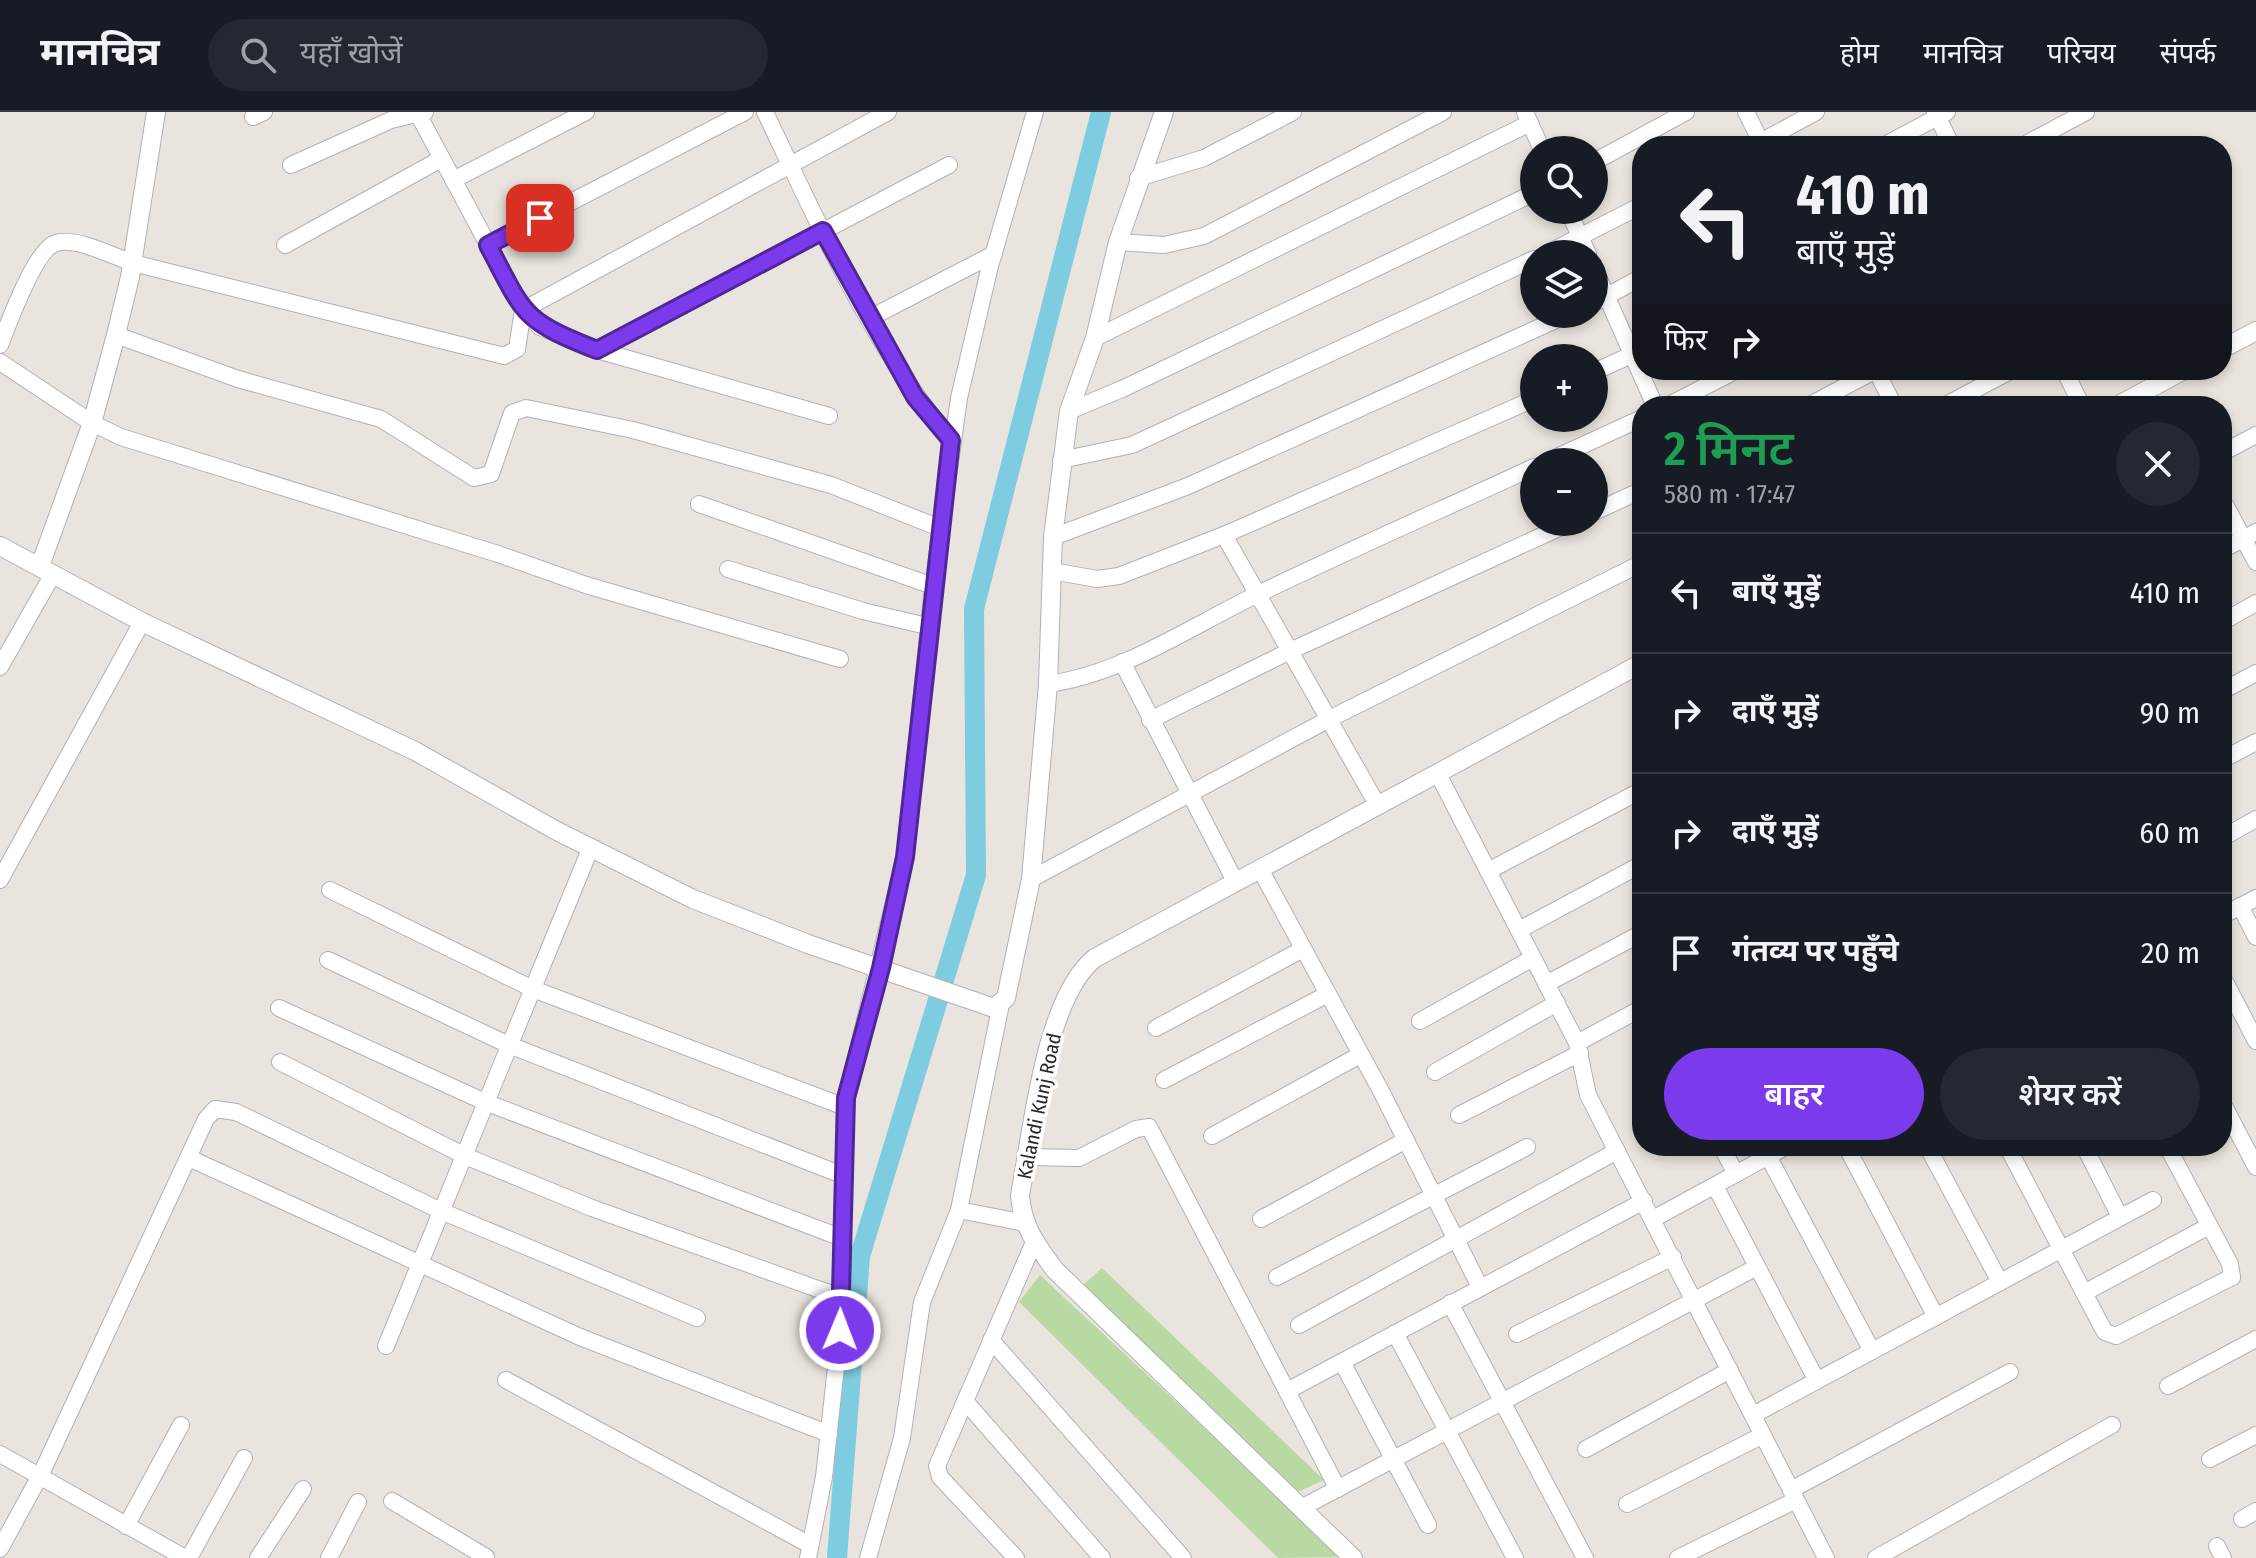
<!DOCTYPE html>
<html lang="hi">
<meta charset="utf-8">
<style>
:root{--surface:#171b24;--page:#242831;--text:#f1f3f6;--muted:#9ea1a6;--line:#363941;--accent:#7c3aed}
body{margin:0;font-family:"Fira Sans Condensed","Noto Sans Devanagari",sans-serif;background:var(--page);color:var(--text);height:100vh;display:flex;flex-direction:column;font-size:30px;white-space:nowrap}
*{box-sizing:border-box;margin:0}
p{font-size:26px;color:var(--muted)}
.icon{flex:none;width:44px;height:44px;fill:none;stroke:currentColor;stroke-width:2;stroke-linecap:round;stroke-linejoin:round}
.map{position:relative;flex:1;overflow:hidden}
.details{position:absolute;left:1632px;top:284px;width:600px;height:760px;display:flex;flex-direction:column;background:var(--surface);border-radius:32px;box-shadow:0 4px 12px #0003}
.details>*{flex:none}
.guide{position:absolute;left:1632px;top:24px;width:600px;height:244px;border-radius:32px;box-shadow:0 4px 12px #0003;background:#171b24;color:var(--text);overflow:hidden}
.controls{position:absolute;left:1520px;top:24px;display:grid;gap:16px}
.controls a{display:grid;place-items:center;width:88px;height:88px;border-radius:50%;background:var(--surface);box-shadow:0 4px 12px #0003;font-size:40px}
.pin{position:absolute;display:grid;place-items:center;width:68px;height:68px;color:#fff;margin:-34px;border-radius:16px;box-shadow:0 4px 12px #0006}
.me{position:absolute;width:88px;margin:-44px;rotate:1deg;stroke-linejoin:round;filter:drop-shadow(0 0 6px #0008)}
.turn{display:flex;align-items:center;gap:28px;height:168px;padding:0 32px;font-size:36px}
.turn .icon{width:104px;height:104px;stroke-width:2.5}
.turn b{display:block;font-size:56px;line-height:68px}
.then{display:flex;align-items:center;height:76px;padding:0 32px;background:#0003;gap:16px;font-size:30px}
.round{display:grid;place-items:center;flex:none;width:84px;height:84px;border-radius:42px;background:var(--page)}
.overview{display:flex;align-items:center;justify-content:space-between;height:136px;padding:0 32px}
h1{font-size:48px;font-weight:600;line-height:60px;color:#1e9e55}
.action{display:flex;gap:16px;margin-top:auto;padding:16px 32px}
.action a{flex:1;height:92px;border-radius:48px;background:var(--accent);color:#fff;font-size:32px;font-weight:600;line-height:92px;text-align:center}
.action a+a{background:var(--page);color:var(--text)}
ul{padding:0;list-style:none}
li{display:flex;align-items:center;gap:24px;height:120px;padding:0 32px;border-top:2px solid var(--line)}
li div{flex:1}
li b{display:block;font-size:30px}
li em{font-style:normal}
header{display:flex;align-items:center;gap:48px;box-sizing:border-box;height:112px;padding:0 40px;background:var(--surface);border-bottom:2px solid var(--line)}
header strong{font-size:38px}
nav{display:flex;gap:44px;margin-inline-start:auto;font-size:28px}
.search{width:560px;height:72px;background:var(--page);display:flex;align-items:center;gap:20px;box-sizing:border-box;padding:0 28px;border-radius:44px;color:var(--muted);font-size:30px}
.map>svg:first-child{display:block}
.green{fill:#b8daa2}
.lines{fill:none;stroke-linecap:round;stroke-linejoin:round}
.canal{stroke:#7eccdf;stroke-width:20}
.minor-casing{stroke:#afb1b9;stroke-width:18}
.tertiary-casing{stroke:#afb1b9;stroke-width:20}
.minor{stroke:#fff;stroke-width:16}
.tertiary{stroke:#fff;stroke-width:18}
.route-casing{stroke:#51269a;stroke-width:20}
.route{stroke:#7c3aed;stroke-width:14}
.labels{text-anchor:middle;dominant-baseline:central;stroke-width:7;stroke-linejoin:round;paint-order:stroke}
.street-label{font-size:20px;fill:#2a2a2a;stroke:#fff}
</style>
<header>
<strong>मानचित्र</strong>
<div class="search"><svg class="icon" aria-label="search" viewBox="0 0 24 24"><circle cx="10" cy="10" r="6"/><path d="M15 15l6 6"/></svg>यहाँ खोजें</div>
<nav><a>होम</a><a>मानचित्र</a><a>परिचय</a><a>संपर्क</a></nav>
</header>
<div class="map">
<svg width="2256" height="1446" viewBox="0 0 2256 1446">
<rect width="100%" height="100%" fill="#eae4de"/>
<!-- green -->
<g class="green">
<path d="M1102,1156L1324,1368L1300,1379L1290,1376L1081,1175Z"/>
<path d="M1040,1163L1343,1445L1278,1446L1019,1190Z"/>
</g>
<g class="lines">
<!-- canal -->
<path class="canal" d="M837,1446L860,1144L976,763L974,497L1101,0"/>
<defs>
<g id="minor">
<path d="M417,0L523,198L540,215L597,238L829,304"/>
<path d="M765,0C818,111 872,234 951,328"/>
<path d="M1525,0L1542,38"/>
<path d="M1746,0L1763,34"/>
<path d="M1935,0L1952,34"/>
<path d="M253,5L264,0"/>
<path d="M1753,34L1816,0"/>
<path d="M1883,34L1947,0"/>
<path d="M2022,34L2086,0"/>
<path d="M1594,50L1686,0"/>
<path d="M291,53L391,8L425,0"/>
<path d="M1138,66L1204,46L1293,0"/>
<path d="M453,68L586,0"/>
<path d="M1568,98L1588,142"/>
<path d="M1118,130L1164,133L1204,124L1443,0"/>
<path d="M285,133L441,47"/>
<path d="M488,133L745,0"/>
<path d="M1546,142L1642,93"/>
<path d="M1594,156L1655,294"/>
<path d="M1594,191L1642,165"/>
<path d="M870,206L994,142"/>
<path d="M116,223L238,267L381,307L474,366L491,362L512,301L526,296L633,318L831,373L940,416"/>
<path d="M1095,226L1530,11"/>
<path d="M0,233C8,213 35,137 56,131C77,125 112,144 133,151L504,244L517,237L523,198L888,0"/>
<path d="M597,238L949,53"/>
<path d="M0,250L92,311L121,325L498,442L586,473L840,547"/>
<path d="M1876,258L1894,294"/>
<path d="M2064,258L2082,294"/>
<path d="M1594,260L1640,239"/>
<path d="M1667,294L1737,258"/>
<path d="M1808,294L1876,258"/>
<path d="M1944,294L2012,258"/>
<path d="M1069,299L1122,277L1534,81"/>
<path d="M2222,341L2256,323"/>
<path d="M1061,348L1132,333L1534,147"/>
<path d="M1546,350L1642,306"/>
<path d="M2222,387L2256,450"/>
<path d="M699,392L933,474"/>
<path d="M1594,400L1642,378"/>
<path d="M1224,423L1378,694"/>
<path d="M1053,425L1188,374L1569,202"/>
<path d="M2222,438L2256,420"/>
<path d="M728,457L863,499L931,515"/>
<path d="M1052,459L1097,467L1119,464L1224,423L1534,287"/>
<path d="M2222,510L2256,491"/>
<path d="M1122,550L1236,771"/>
<path d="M0,555L53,462"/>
<path d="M1048,572C1122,562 1190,515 1256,483C1347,439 1441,398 1534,355"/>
<path d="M2222,579L2256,561"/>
<path d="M1150,608L1290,539L1572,410"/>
<path d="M2222,648L2256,630"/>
<path d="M1438,662L1577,931L1588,983L1826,1446"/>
<path d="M2222,726L2256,707"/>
<path d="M1261,759L1381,979L1480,1175"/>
<path d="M1488,759L1642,678"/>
<path d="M1031,767L1329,607L1642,451"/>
<path d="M0,768L142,510"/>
<path d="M330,778L533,877L845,995"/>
<path d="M2240,794L2256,825"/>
<path d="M2222,804L2256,786"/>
<path d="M1519,818L1642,752"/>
<path d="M328,848L509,933L842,1063"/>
<path d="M2222,864L2256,929"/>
<path d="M1546,872L1642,821"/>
<path d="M279,896L485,990L842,1126"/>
<path d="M1420,909L1533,846"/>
<path d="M1156,916L1303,837"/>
<path d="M1577,931L1642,896"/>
<path d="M280,950L465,1044L592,1096L840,1185"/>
<path d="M1435,960L1557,891"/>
<path d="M1164,968L1328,882"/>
<path d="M2222,990L2256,1055"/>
<path d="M1459,1003L1580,941"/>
<path d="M1212,1024L1360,943"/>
<path d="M1721,1034L1736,1062"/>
<path d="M1846,1034L1936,1205"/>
<path d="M1927,1034L2000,1170"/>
<path d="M2007,1034L2101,1213L2105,1220L2116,1224L2232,1165L2230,1152L2167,1034"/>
<path d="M2084,1034L2120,1105"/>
<path d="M1768,1044L1872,1239"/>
<path d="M1028,1045L1079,1046L1136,1017L1149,1015L1338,1377"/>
<path d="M189,1046L580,1225L829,1322"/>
<path d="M1715,1074L1817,1269"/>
<path d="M959,1098L1025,1111"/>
<path d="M1261,1107L1406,1028"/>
<path d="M1653,1107L1787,1034"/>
<path d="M1277,1165L1527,1035"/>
<path d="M2084,1181L2209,1114"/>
<path d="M1450,1191L1585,1446"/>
<path d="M1299,1213L1617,1039"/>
<path d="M1395,1221L1515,1446"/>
<path d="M1517,1222L1673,1145"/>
<path d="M991,1228L1183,1446"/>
<path d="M386,1234L591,735"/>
<path d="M1342,1250L1428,1413"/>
<path d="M506,1268L810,1433"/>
<path d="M2168,1274L2256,1227"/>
<path d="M1287,1279L1644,1089"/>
<path d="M965,1289L1102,1446"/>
<path d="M1753,1303L2153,1088"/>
<path d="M1586,1337L1730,1258"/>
<path d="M0,1342L185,1446"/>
<path d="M2210,1347L2256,1323"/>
<path d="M1791,1378L2010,1260"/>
<path d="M392,1389L486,1445"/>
<path d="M1627,1392L1763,1323"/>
<path d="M1301,1396L1757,1155"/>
<path d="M2242,1407L2256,1399"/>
<path d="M126,1414L181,1313"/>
<path d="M2217,1434L2223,1446"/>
<path d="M0,1437L42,1360L206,1007L215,997L236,1000L441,1099L697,1206"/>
<path d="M189,1446L244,1346"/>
<path d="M258,1446L303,1377"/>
<path d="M329,1446L358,1390"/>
<path d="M808,1446L824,1365L840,1218L846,986L905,745L933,474L959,286L990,154L1035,0"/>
<path d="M868,1446L902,1326L922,1190L959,1098L1001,892"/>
<path d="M1016,1446L940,1365L937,1354L1034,1130"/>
<path d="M1678,1446L1796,1388"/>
<path d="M1876,1446L2112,1313"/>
</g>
<g id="tertiary">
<path d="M2222,237L2256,219"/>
<path d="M2117,294L2184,258"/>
<path d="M0,434L142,510L415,639L555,718L693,787L808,832L994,896L1006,886L1031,767L1048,572L1053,425L1069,299L1095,226L1118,130L1164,0"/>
<path d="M40,454L92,311L116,223L130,165L156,0"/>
<path d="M1353,1446L1055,1158C1037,1134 1022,1114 1020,1083C1032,1021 1045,885 1095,846L1642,551"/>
</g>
</defs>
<!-- minor casing -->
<use href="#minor" class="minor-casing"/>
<!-- tertiary casing -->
<use href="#tertiary" class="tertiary-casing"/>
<!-- minor -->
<use href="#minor" class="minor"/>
<!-- tertiary -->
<use href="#tertiary" class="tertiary"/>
</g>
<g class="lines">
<defs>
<path id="route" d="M540,106L488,133C525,203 521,208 597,238L823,119L915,285L951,328L905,745L881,856L846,986L840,1218"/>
</defs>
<!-- route casing -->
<use href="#route" class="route-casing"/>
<!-- route -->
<use href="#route" class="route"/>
</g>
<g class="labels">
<!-- street labels -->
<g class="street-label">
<text transform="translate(1039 994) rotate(-78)">Kalandi Kunj Road</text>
</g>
</g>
</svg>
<div class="controls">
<a><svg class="icon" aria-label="search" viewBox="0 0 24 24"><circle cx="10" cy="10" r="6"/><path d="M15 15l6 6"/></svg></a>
<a><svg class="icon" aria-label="layers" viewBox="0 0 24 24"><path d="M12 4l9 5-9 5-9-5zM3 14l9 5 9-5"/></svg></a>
<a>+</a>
<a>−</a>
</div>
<div class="pin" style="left:540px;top:106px;background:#d93025"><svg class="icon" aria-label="arrive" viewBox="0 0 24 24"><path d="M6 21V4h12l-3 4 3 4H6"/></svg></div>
<svg class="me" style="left:840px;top:1218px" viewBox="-20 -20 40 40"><circle r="17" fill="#7c3aed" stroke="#fff" stroke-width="3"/><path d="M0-11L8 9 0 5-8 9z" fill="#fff"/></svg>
<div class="guide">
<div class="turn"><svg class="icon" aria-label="left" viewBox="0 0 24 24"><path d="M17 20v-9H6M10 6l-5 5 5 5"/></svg><div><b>410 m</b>बाएँ मुड़ें</div></div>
<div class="then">फिर<svg class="icon" aria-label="right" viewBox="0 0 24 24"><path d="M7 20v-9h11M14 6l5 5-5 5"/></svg></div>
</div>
<section class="details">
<div class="overview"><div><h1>2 मिनट</h1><p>580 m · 17:47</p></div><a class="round"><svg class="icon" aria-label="close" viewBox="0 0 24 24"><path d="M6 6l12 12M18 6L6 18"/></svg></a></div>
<ul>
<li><svg class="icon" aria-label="left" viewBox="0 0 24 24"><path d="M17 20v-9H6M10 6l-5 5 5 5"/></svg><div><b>बाएँ मुड़ें</b></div><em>410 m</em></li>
<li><svg class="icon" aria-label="right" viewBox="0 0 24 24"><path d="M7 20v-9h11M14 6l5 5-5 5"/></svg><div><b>दाएँ मुड़ें</b></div><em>90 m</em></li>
<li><svg class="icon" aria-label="right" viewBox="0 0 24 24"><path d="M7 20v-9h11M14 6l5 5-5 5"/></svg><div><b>दाएँ मुड़ें</b></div><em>60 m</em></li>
<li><svg class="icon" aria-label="arrive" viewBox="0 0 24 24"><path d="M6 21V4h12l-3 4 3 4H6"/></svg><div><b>गंतव्य पर पहुँचे</b></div><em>20 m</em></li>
</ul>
<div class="action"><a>बाहर</a><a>शेयर करें</a></div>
</section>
</div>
